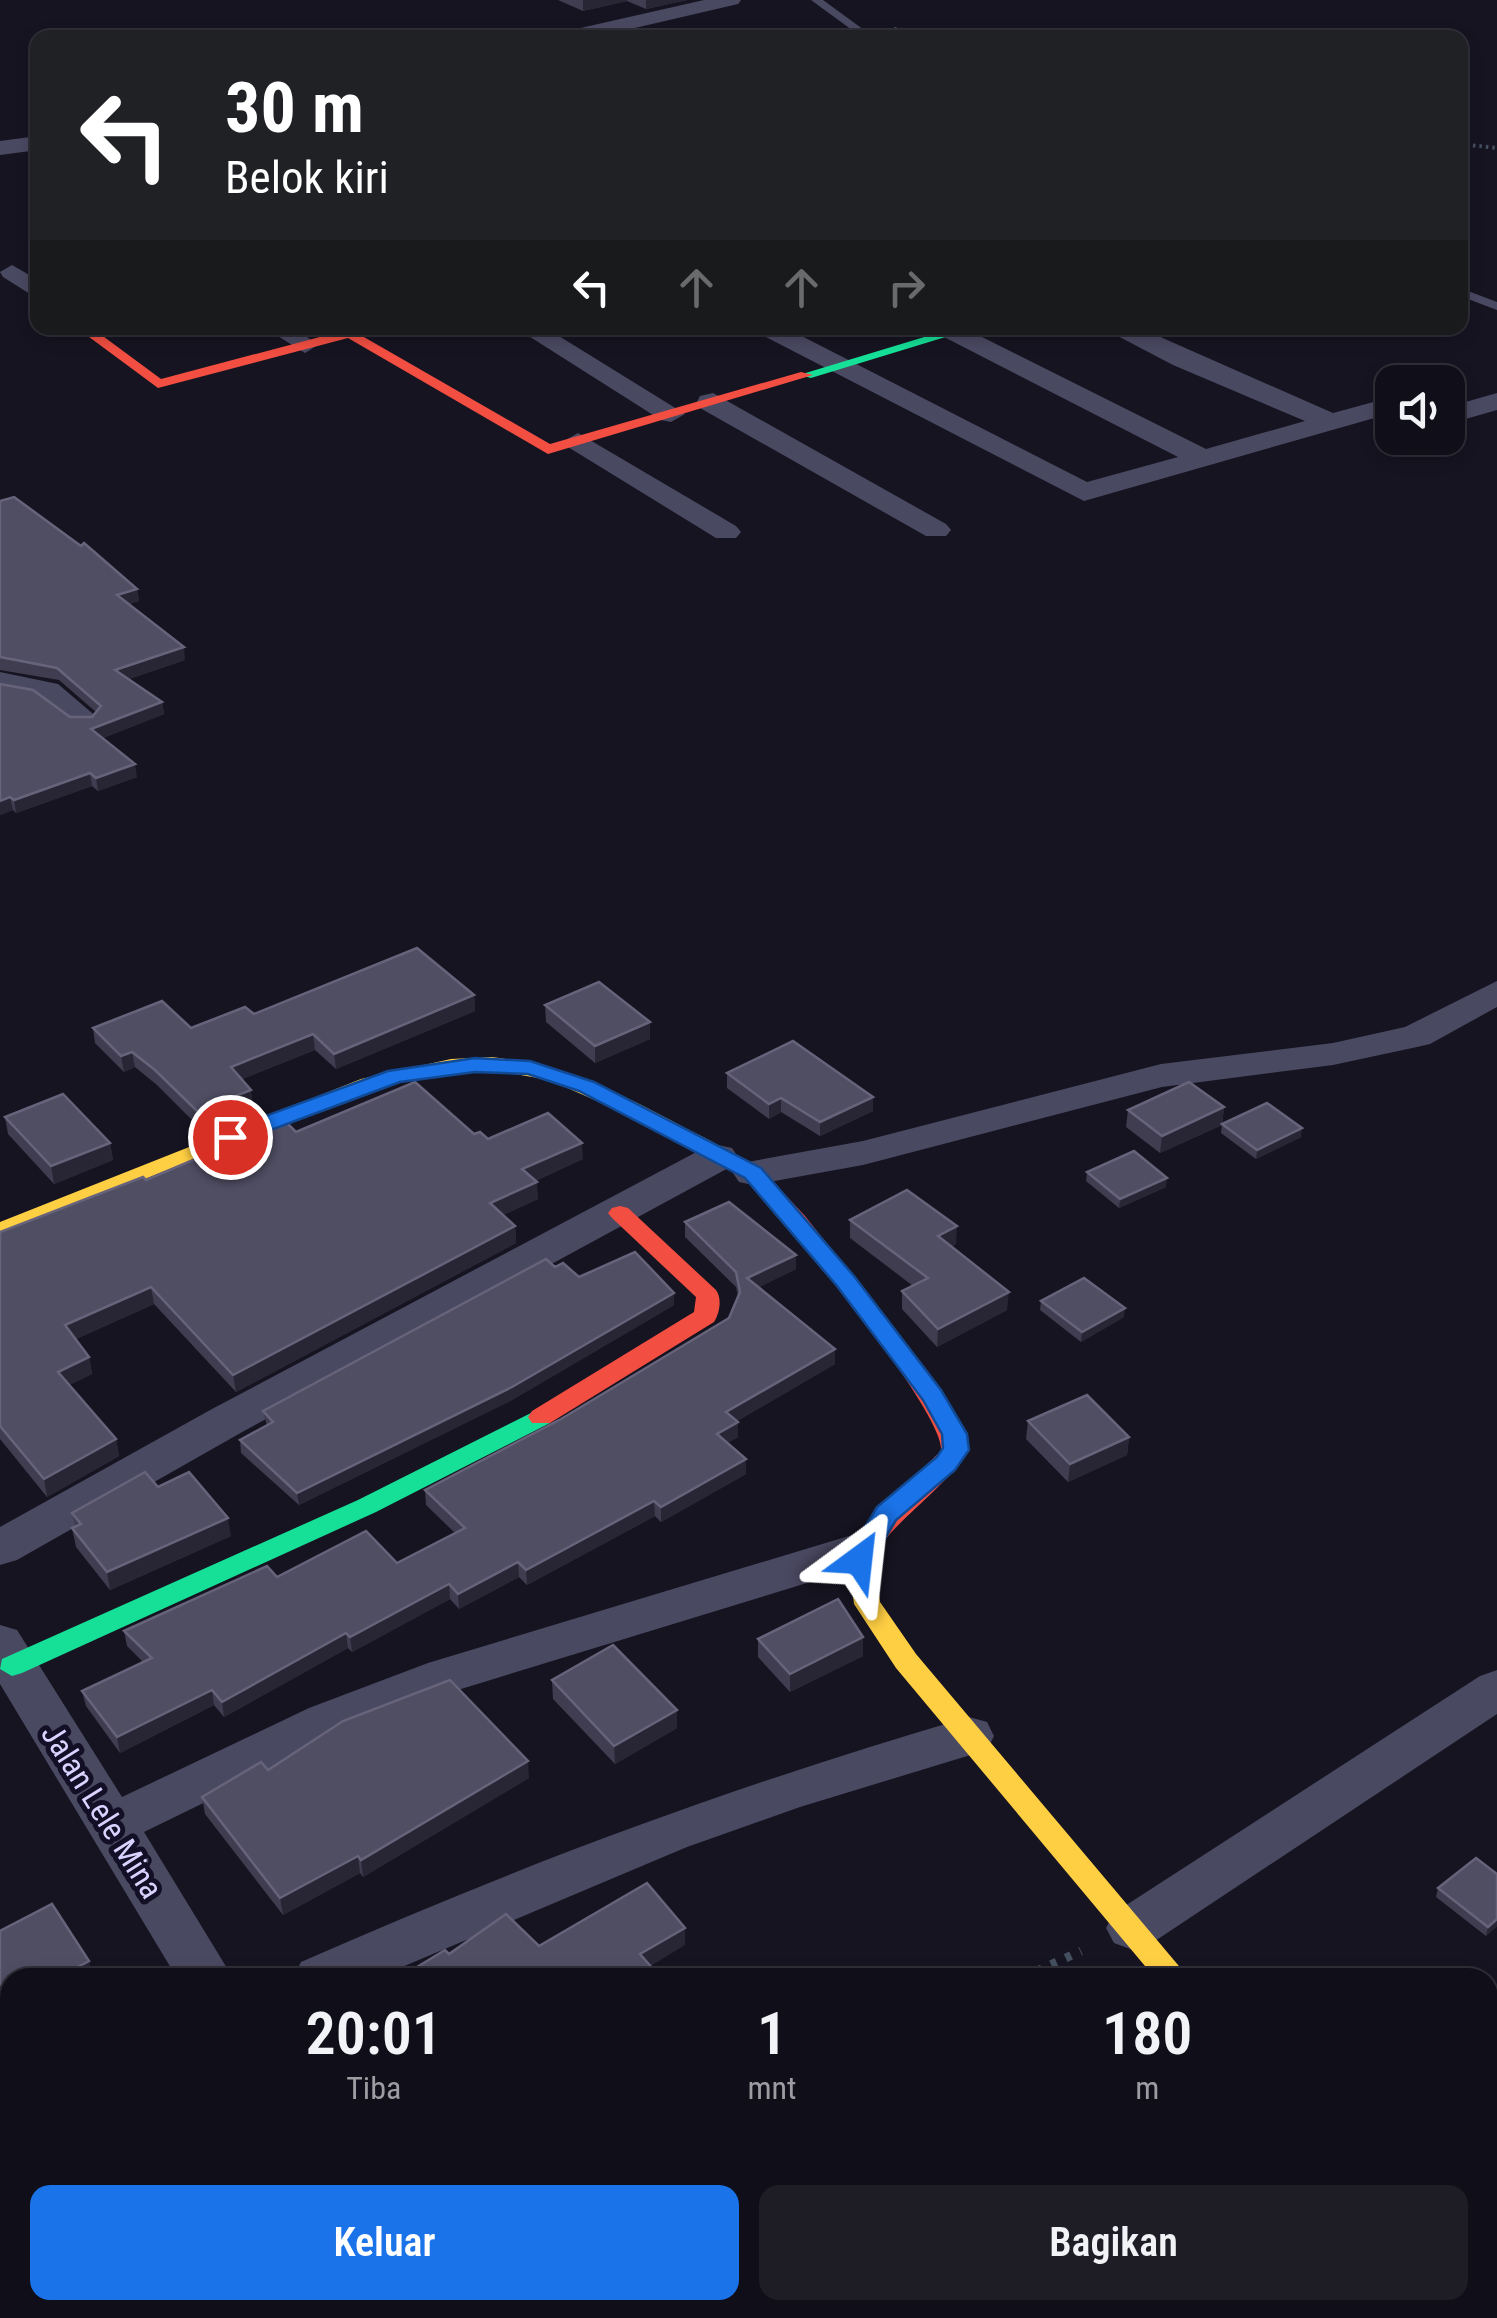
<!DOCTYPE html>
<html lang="id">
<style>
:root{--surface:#100f19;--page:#1e1d26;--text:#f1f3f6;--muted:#9c9ca2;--line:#302f38;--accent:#1a73e8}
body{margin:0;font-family:"Roboto Condensed",sans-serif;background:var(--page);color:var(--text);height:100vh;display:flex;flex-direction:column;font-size:38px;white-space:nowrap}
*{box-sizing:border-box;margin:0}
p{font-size:32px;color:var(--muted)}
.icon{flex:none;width:55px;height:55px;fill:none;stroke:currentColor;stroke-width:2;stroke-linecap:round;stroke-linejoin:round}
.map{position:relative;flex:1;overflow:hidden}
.drawer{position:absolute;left:0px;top:1968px;width:1498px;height:352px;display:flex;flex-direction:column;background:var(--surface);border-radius:30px 30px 0 0;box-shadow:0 5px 15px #0003,0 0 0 2px var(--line)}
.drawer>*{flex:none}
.guide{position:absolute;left:30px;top:30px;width:1438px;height:305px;border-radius:20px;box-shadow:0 5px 15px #0003,0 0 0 2px var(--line);background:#202124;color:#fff;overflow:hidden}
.buttons{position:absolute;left:1375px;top:365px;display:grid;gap:20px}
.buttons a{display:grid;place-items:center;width:90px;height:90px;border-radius:20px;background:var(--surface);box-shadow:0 5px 15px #0003,0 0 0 2px var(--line);font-size:50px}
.pin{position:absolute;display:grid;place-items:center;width:85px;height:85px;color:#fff;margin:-42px;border:5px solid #fff;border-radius:50%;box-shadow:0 2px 10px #0007}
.me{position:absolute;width:110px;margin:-55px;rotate:30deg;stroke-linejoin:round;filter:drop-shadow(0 0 8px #0008)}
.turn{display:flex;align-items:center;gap:35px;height:210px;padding:0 30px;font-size:45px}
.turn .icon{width:130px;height:130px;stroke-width:2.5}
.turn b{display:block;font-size:70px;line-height:85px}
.lanes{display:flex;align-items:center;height:95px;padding:0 30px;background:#0003;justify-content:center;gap:50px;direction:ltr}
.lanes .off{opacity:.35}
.eta{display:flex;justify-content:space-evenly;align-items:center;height:170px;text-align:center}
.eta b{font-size:60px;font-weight:600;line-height:70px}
.primary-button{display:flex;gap:20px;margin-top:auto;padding:20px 30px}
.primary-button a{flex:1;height:115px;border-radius:20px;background:var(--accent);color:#fff;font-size:40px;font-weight:600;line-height:115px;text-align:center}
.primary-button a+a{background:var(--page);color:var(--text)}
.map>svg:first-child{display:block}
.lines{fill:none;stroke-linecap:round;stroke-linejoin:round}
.path-far1{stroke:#44505f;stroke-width:4;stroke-dasharray:2.5 4;stroke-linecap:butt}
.path{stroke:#44505f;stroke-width:9;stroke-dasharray:6 10;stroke-linecap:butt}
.lane{fill:#4a4962;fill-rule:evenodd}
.street{fill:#4a4962;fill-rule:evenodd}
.fast{fill:#16e098;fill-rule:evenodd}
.slow{fill:#ffcf43;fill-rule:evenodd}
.jam{fill:#f24e42;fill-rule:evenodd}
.wall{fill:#403d50}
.shaded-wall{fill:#282635}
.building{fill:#504e63;stroke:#66637b;stroke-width:2.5}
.route{fill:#1a73e8;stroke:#114b97;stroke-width:2.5}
.labels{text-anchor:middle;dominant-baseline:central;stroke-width:10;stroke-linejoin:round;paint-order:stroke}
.near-street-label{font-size:32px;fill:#d9d4ff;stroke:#130f26}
</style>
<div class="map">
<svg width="1497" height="2318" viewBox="0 0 1497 2318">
<rect width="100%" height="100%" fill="#161421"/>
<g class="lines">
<!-- path-far1 -->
<g class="path-far1">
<path d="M894,29L973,38"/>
<path d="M1460,144L1497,148"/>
</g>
<!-- path -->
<g class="path">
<path d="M1022,1978L1081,1951"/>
<path d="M559,2318L577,2310"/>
</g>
<!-- lane -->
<g class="lane">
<path d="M811,0H823L875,38H863Z"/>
<path d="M1460,288L1497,302V310L1460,296Z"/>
</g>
<!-- street -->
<g class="street">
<path d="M704,0H741L738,4L592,38H553L563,32Z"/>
<path d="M38,136V150L0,155V141Z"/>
<path d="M12,265L38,280V299L3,277L0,272Z"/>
<path d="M265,328H295L318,345L305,353Z"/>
<path d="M516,328H546L685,414L671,422L661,420Z"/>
<path d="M754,328H786L1087,482L1178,457L944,337L940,332L943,328H964L1206,449L1305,421L1173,365L1112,333L1109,328H1140L1333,413L1392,397V413L1084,501L758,333Z"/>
<path d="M713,393L946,524L951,530L946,536H926L700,408L697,402L700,396Z"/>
<path d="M1497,393V410L1448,424V407Z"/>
<path d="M578,433L736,526L741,532L736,538H716L568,447L564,441Z"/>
<path d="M0,672L58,684L99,719L94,726H72L37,699L0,692Z"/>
<path d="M1497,981V1007L1430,1044L1417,1047L1333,1065L1162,1087L863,1165L753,1185L739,1182L733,1173L739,1164L753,1161L863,1141L1161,1064L1333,1043L1405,1027Z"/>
<path d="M718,1145L732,1148L738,1157L732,1166L244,1431L17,1560L0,1565V1527L212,1409L704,1148Z"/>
<path d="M862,1532L879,1537L885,1549L879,1561L461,1689L345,1734L144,1832L233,1978H177L0,1684V1625L17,1630L122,1797L309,1708L428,1663Z"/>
<path d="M1497,1670V1714L1152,1943L1133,1950L1114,1943L1106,1928L1114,1913L1480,1676Z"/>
<path d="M969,1717L987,1722L994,1736L987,1750L800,1807L687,1847L376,1978H293L301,1962C523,1864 736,1785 969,1717Z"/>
<path d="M10,2176V2233L0,2237V2180Z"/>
<path d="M1488,2267L1497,2270V2318H1472L1465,2310H1488Z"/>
<path d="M374,2310H435L439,2318H378Z"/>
</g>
<!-- fast -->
<g class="fast">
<path d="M954,328H975L811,378L799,375Z"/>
<path d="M541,1408L550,1411L554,1417L550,1423L376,1512L22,1673L12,1676L0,1669L2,1659L358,1500Z"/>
</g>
<!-- slow -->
<g class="slow">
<path d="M492,1057C563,1066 621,1093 683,1127C698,1135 718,1142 729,1155L726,1160H710L620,1111L549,1080L492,1070L451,1072L412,1079L335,1103L0,1237V1222L361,1079L451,1059Z"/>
<path d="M861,1545L870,1547L874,1554L880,1602L916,1654L1189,1978H1155L896,1668L854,1604L848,1554L852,1547Z"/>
</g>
<!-- jam -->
<g class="jam">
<path d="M77,328H92L161,379L350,329L550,444L801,372L813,375L548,454L348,338L158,388Z"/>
<path d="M718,1148L760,1168L805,1216L910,1349L962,1429L969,1447C945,1492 896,1516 870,1561H852L848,1554L872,1517L941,1451C947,1415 779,1208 744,1178C734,1170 722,1165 710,1160L707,1155L710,1150Z"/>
<path d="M620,1206L628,1208L716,1290C722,1298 720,1313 714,1322L550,1423H532L528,1417L532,1411L694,1312L696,1297L612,1218L608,1213L612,1208Z"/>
</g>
</g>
<!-- wall -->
<g class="wall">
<path d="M558,0H687L646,9L627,1L583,11Z"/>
<path d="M0,501L137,589L139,601L129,604L185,660L129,679L162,702L164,714L103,738L137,777L98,791L92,786L16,813L13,810L0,815V684L70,717H92L96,712L59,680L0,670Z"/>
<path d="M474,995L475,1011L336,1069L315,1050L242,1079L253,1105L199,1127L157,1085L135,1067L124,1072L95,1043L93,1028H191Z"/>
<path d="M545,1005L650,1039L595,1063L546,1022Z"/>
<path d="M727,1073L873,1111L820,1136L781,1112L769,1119L727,1088Z"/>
<path d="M1224,1107L1222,1125L1160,1153L1126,1127L1128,1110Z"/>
<path d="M5,1117L110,1143L113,1160L54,1184L8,1134Z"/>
<path d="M1222,1124L1301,1137L1256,1159L1221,1133Z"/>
<path d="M296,1132L474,1134L488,1139L583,1159L535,1181L538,1199L503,1215L515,1226L516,1243L236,1392L154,1304L76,1339L89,1357L92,1374L69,1385L116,1439L119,1456L47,1497L0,1439V1232L146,1180Z"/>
<path d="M1087,1172L1166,1187L1119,1208L1086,1181Z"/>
<path d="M850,1220L956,1244L951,1247L1007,1310L937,1347L902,1309V1291L913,1286L850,1238Z"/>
<path d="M685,1222L796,1269L759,1287L835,1349V1364L737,1421L738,1437L727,1443L746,1474L661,1522L655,1516L527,1585L519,1577L459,1609L450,1599L352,1652L348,1648L224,1717L214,1705L120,1753L86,1706L82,1691L143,1662L127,1646L124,1631L277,1577L397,1563L455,1533L426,1505L425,1490L561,1419L729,1318L738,1296L736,1287L685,1237Z"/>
<path d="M555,1267L579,1277L674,1305L512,1400L299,1505L241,1453L240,1440L267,1426L263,1411Z"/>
<path d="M1041,1301L1124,1317L1081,1342L1040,1310Z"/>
<path d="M1028,1421L1129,1437L1127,1455L1068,1482L1026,1439Z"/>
<path d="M72,1513L231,1536L110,1590L76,1547L72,1528L75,1527Z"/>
<path d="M758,1639L863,1656L790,1692L758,1657Z"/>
<path d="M552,1680L677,1710V1728L615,1764L553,1699Z"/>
<path d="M268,1770L529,1778L363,1877L360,1873L283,1915L205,1814L202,1797Z"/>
<path d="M1497,1874V1926L1486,1936L1436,1897L1438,1888Z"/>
<path d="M1027,2310H1170L1177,2318H1034Z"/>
</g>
<!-- shaded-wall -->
<g class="shaded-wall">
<path d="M583,0H627V1L583,11Z"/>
<path d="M646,0H687L646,9Z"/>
<path d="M137,589L139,601L119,607L117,595Z"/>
<path d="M184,647L185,660L117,683L115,670Z"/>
<path d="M162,702L164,714L93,742L91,729Z"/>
<path d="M135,764L137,777L98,791L96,778Z"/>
<path d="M90,773L92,786L16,813L14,800Z"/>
<path d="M10,797L13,810L0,815V801Z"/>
<path d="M474,995L475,1011L336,1069L334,1054Z"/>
<path d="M650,1022V1039L595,1063V1046Z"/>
<path d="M313,1034L315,1050L233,1083L231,1067Z"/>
<path d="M132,1052L135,1067L124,1072L121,1056Z"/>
<path d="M251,1090L253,1105L199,1127L197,1111Z"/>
<path d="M873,1097V1111L820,1136V1122Z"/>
<path d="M781,1098V1112L769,1119V1104Z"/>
<path d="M1224,1107L1222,1125L1160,1153L1162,1136Z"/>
<path d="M1302,1128L1301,1137L1256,1159L1257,1150Z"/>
<path d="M110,1143L113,1160L54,1184L51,1166Z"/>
<path d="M582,1143L583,1159L523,1186L522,1169Z"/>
<path d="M1167,1178L1166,1187L1119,1208L1120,1199Z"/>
<path d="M537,1182L538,1199L491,1220L490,1203Z"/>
<path d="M515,1226L516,1243L236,1392L233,1375Z"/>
<path d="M957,1226L956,1244L937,1254L938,1236Z"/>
<path d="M796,1255V1269L747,1293V1278Z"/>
<path d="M151,1287L154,1304L69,1342L65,1325Z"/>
<path d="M1009,1292L1007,1310L937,1347L938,1329Z"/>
<path d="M674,1293V1305L512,1400L299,1505L297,1493Z"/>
<path d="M1125,1308L1124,1317L1081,1342L1082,1332Z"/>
<path d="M835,1349V1364L726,1427V1412Z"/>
<path d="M89,1357L92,1374L61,1389L58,1372Z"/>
<path d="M738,1422V1437L717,1449V1434Z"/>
<path d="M1129,1437L1127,1455L1068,1482L1070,1464Z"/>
<path d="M116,1439L119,1456L47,1497L44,1479Z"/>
<path d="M746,1459V1474L661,1522V1507Z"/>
<path d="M654,1501L655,1516L527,1585L526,1570Z"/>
<path d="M228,1518L231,1536L110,1590L107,1572Z"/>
<path d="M518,1562L519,1577L459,1609L458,1594Z"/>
<path d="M449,1584L450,1599L352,1652L350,1637Z"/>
<path d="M346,1633L348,1648L224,1717L222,1702Z"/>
<path d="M863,1637V1656L790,1692V1674Z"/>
<path d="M212,1690L214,1705L120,1753L117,1737Z"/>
<path d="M677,1710V1728L615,1764L614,1746Z"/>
<path d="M528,1761L529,1778L363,1877L361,1860Z"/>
<path d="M358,1856L360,1873L283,1915L280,1898Z"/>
<path d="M1497,1919V1926L1486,1936L1488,1927Z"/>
<path d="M685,1928V1945L641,1972L640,1954Z"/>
<path d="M89,1961L93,1978H72L70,1971Z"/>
<path d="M7,2154L10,2174L0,2177V2157Z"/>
<path d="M941,2310H946V2318H926Z"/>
</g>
<!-- building -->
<g class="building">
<path d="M14,497L81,546L84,543L137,589L117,595L184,647L115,670L162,702L91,729L135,764L96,778L90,773L14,800L10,797L0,801V684L33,690L70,717H92L101,706L57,668L0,657V501Z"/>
<path d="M417,948L474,995L334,1054L313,1034L231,1067L251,1090L197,1111L155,1070L132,1052L121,1056L93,1028L162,1001L191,1028L245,1007L254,1014Z"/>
<path d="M599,982L650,1022L595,1046L545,1005Z"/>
<path d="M793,1041L873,1097L820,1122L781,1098L769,1104L727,1073Z"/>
<path d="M415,1082L474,1134L480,1132L488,1139L548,1113L582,1143L522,1169L537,1182L490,1203L515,1226L233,1375L151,1287L65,1325L89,1357L58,1372L116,1439L44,1479L0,1426V1232L143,1177L146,1180L285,1121L296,1132Z"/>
<path d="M1189,1082L1224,1107L1162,1136L1128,1110Z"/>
<path d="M63,1094L110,1143L51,1166L5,1117Z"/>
<path d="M1267,1103L1302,1128L1257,1150L1222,1124Z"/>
<path d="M1134,1151L1167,1178L1120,1199L1087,1172Z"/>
<path d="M907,1190L957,1226L938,1236L1009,1292L938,1329L902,1291L928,1278L850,1220Z"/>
<path d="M729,1202L796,1255L747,1278L835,1349L726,1412L738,1422L717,1434L746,1459L661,1507L654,1501L526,1570L518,1562L458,1594L449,1584L350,1637L346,1633L222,1702L212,1690L117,1737L82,1691L152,1658L124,1631L267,1566L277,1577L366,1531L397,1563L465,1528L425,1490L561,1419L729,1318L740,1292L736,1272L685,1222Z"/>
<path d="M635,1252L674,1293L512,1387L297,1493L240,1440L273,1422L263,1411L546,1259L555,1267L563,1263L579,1277Z"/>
<path d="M1084,1278L1125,1308L1082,1332L1041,1301Z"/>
<path d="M1087,1395L1129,1437L1070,1464L1028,1421Z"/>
<path d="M145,1472L158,1487L189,1472L228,1518L107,1572L72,1528L81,1524L72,1513Z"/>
<path d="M838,1599L863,1637L790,1674L758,1639Z"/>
<path d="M613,1645L677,1710L614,1746L552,1680Z"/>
<path d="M450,1680L528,1761L361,1860L358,1856L280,1898L202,1797L261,1762L268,1770L343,1721Z"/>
<path d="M1476,1858L1497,1874V1919L1488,1927L1438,1888Z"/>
<path d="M647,1883L685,1928L640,1954L661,1978H399L445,1950L449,1954L506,1914L539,1946Z"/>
<path d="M52,1904L89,1961L70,1971L74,1978H10V2231L3,2219L9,2214L7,2154L0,2157V1931Z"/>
<path d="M21,2310H244L248,2318H6Z"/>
<path d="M314,2310H350L354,2318H300Z"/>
<path d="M737,2310H800L805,2318H722Z"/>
<path d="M825,2310H941L926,2318H810Z"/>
<path d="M1042,2310H1170L1177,2318H1048Z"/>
</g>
<!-- route -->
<path class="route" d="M475,1058L530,1061L594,1082L761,1168L854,1276L941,1390L967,1434L969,1450L955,1470L896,1520L868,1567H849L845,1560L877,1507L937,1457L943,1448L942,1434L923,1400L837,1286L745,1178L579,1091L528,1074L475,1072L400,1082L238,1142H222L219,1137L222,1132L388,1071Z"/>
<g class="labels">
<!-- near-street labels -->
<g class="near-street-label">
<text transform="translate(102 1811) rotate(58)">Jalan Lele Mina</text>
</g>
</g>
</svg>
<div class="buttons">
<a><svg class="icon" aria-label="sound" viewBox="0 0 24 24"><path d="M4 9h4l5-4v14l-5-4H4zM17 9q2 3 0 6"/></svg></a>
</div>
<div class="pin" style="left:230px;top:1137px;background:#d93025"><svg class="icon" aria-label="arrive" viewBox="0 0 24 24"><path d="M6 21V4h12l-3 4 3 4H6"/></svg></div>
<svg class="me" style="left:859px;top:1560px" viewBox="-20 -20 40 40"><path d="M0-17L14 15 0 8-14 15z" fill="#1a73e8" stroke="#fff" stroke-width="4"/></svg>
<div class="guide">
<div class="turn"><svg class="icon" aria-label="left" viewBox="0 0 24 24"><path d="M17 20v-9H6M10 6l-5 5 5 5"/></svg><div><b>30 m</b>Belok kiri</div></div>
<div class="lanes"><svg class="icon" aria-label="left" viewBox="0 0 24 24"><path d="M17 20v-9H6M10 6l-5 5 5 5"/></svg><svg class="icon off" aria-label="ahead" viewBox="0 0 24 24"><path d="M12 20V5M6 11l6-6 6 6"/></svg><svg class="icon off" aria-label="ahead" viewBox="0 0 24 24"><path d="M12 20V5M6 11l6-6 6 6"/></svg><svg class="icon off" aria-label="right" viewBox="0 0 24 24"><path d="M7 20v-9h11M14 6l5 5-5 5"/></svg></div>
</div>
<section class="drawer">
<div class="eta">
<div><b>20:01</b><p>Tiba</p></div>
<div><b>1</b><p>mnt</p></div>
<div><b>180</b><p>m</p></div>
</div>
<div class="primary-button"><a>Keluar</a><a>Bagikan</a></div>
</section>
</div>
